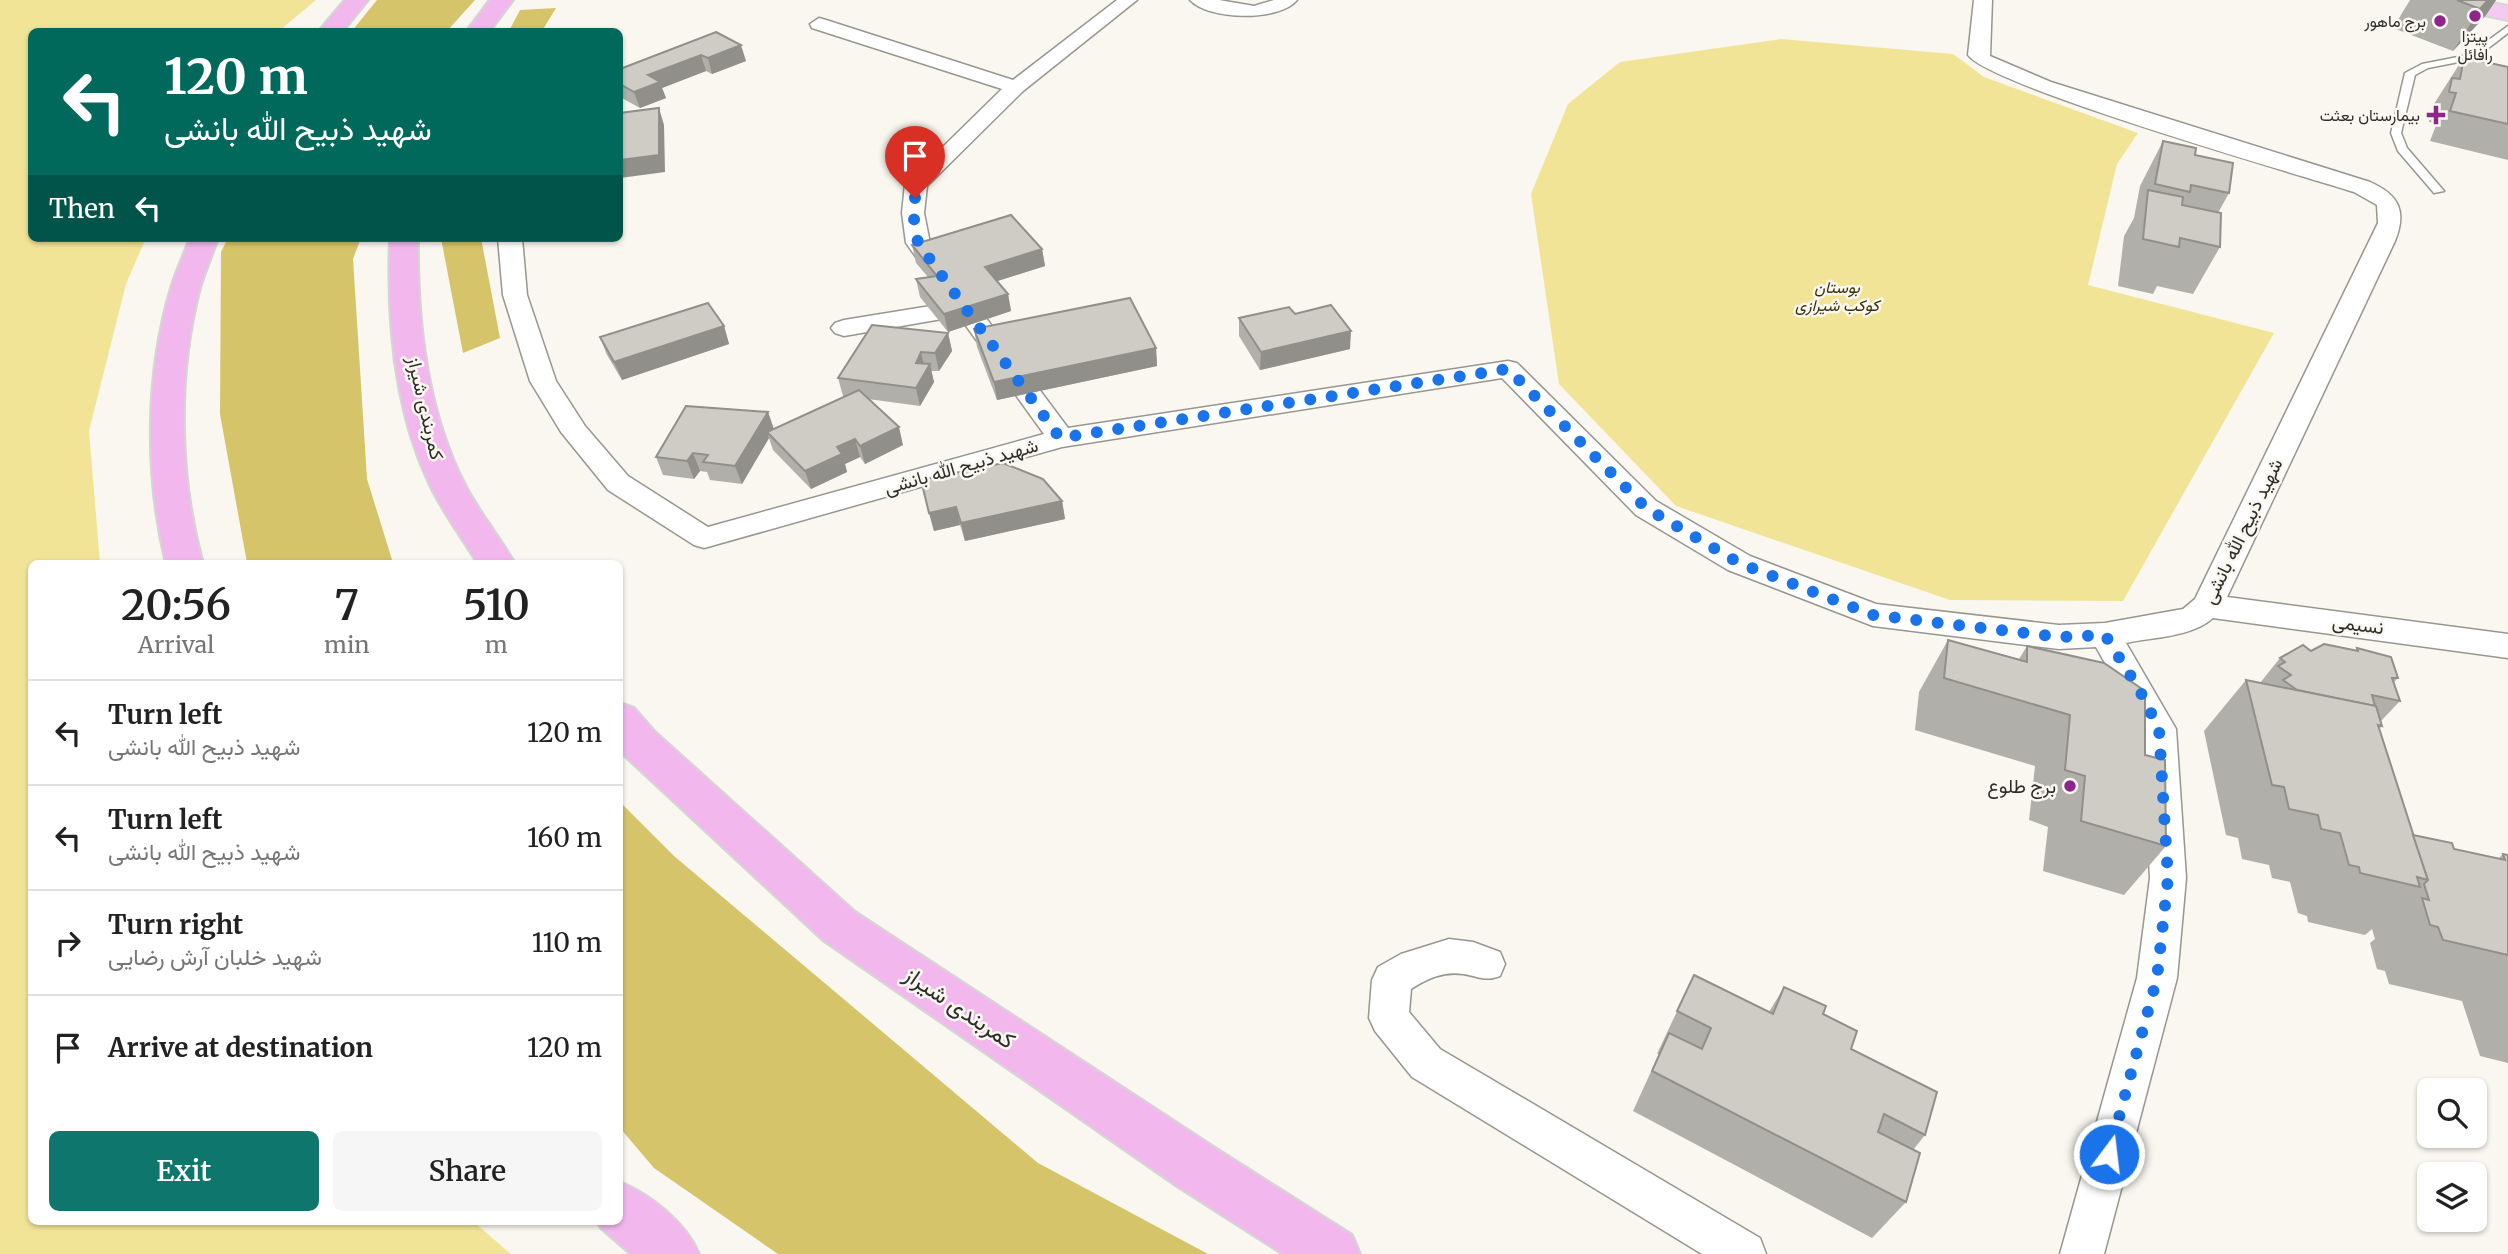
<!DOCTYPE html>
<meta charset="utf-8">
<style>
:root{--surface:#fff;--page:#f6f6f6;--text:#222;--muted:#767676;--line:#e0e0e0;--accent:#0f766e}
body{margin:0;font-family:Merriweather,Vazirmatn,serif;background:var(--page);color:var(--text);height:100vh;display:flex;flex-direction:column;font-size:26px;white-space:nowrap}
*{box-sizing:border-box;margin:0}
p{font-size:23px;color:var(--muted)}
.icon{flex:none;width:38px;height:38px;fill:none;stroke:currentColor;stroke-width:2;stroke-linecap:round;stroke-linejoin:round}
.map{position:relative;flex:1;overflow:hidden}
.side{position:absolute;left:28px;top:560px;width:595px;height:665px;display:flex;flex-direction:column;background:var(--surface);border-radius:10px;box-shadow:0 2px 5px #0004}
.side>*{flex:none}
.banner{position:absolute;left:28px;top:28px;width:595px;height:214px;border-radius:10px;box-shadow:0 2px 5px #0004;background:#00695c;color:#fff;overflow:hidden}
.controls{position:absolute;left:2417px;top:1078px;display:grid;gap:14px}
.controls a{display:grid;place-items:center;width:70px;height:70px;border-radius:10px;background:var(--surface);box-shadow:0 2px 5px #0004;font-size:35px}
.pin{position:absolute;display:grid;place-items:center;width:60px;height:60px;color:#fff;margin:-72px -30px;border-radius:50% 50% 50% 0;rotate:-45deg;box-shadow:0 0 7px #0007}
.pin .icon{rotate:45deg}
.me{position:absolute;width:77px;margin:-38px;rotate:15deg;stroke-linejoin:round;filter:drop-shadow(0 0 5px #0008)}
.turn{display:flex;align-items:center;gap:24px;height:147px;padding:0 21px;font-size:32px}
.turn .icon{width:91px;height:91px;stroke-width:2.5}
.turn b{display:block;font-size:49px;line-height:60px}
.then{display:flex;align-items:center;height:66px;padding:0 21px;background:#0003;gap:14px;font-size:26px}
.eta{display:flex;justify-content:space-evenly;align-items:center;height:119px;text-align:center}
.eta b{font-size:42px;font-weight:600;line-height:49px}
.primary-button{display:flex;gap:14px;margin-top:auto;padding:14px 21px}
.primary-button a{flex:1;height:80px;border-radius:10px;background:var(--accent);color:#fff;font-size:28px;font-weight:600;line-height:80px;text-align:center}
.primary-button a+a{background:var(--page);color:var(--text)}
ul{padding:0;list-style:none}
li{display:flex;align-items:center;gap:21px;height:105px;padding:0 21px;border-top:2px solid var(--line)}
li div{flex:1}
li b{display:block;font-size:26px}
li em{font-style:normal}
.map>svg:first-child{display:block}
.green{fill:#f2e496}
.forest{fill:#d5c46a}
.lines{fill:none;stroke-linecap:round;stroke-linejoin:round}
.service-casing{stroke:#97968f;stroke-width:3}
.minor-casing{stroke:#97968f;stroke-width:3}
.primary-casing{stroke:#d5d5d4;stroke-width:4}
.trunk-casing{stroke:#d5d5d4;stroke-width:4}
.service{fill:#fff;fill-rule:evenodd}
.minor{fill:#fff;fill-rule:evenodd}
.primary{fill:#f5caf2;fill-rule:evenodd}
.trunk{fill:#f2b8ee;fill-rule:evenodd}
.wall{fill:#b1afa9}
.shaded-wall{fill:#908f89}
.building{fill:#ceccc4;stroke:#908f89;stroke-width:2}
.route{stroke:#1a73e8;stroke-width:12;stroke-dasharray:0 21.6}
.poi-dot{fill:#8d258a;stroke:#f9f7ef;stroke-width:2.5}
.labels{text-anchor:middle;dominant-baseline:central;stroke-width:5;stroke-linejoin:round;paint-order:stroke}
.far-poi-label{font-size:16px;fill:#2d2d2a;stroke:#f9f7ef;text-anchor:end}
.far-park-label{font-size:16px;font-style:italic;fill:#373007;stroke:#f9f7ef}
.street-label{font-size:19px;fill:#2d2d2a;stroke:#f9f7ef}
.poi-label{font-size:19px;fill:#2d2d2a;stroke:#f9f7ef;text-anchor:end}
.near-street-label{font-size:23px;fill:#2d2d2a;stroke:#f9f7ef}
</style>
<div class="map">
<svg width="2508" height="1254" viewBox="0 0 2508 1254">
<rect width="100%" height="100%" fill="#f9f7ef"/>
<!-- green -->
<g class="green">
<path d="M0,0H316L279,31L32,32V238H146L126,284L89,431L100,563L32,564V1222H474L511,1254H0Z"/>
<path d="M1781,39L1953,54L1984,77L2138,133L2117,164L2088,285L2274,333L2123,601L1950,600L1676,506L1559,384L1531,194L1568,104L1620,62Z"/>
</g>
<!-- forest -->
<g class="forest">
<path d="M377,0H475L447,31H352Z"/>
<path d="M556,8L542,31H509L520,10Z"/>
<path d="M228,238H361L353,259L367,479L393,563H247L220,414L221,252Z"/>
<path d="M441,238H481L500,338L463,353Z"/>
<path d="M620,802L674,856L1038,1163L1208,1254H778L654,1168L620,1128Z"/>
</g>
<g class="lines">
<defs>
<path id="service" d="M2508,26V33L2474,59L2428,68L2415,75L2401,133L2407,148L2444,191L2434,193L2398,151L2391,133L2405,73L2422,64L2468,55Z"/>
<g id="minor">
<path d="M1117,0H1137L1023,91L927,186L924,213L930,243L1068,428L1508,361L1517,363L1656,501L1750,556L1876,604L2059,625L2105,623L2183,609L2195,599L2378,223L2377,205L2354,192C2297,174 1990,86 1968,55L1974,0H1992L1990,56L2051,82L2370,182C2399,195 2407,211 2395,241L2227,597L2508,634V658L2213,618C2192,637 2154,637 2126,643L2176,729L2186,878L2177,978L2104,1254H2060L2137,978L2150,878L2142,729L2096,647L2059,649L1873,626L1728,570L1636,515L1502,378L1062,447L704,548L694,545L608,490L561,432L530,381L503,295L498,238H522L527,295L556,381L585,426L628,476L708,527L1044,434L959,316L844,336L835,333L831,328L835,323L844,320L949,303L906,243L902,213L905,184L1002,89L812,28L810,24L819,18L826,20L1013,80Z"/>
<path d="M1190,0H1219L1254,6L1274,0H1297C1279,22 1208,20 1190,0Z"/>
<path d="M1449,939L1473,942L1500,952L1505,964L1500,976C1484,982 1478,976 1463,974C1443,971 1427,979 1411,989L1409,1012L1440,1049L1760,1238L1766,1254H1702L1412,1077L1375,1031L1369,1018L1372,980L1378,967L1401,954Z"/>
</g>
<path id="primary" d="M2433,0H2477L2508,6V20L2436,5Z"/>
<g id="trunk">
<path d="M345,0H368L342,32H318Z"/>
<path d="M490,0H513L489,32H466Z"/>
<path d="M190,238H218C212,255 205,271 200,288C177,376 179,477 203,564H166C145,476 145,375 171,288C176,271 184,255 190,238Z"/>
<path d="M390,238H418C417,318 427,410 464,483C478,511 499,536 515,564H478C461,536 441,510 428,481C394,408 387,317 390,238Z"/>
<path d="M620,703L634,708L655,732L855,912L1215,1148L1352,1235L1360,1254H1283L1177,1186L823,940L625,756L620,748Z"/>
<path d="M620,1182C651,1195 686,1223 699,1254H631L601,1228L598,1222H620Z"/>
</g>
</defs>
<!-- service casing -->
<use href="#service" class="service-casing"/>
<!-- minor casing -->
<use href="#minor" class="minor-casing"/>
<!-- primary casing -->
<use href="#primary" class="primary-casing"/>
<!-- trunk casing -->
<use href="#trunk" class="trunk-casing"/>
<!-- service -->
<use href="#service" class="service"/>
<!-- minor -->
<use href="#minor" class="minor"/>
<!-- primary -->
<use href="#primary" class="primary"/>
<!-- trunk -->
<use href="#trunk" class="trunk"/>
</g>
<!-- wall -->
<g class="wall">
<path d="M2410,0H2496L2486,15L2453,51L2393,28Z"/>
<path d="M716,32L746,61L712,74L706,71L662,88L666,98L640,108L620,97V69Z"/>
<path d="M2464,57L2508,67V160L2430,141L2437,123L2429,122L2432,107Z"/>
<path d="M2163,141L2195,155L2229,193L2218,213L2220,247L2193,294L2157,286L2153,294L2118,286L2124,236L2134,218L2140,186Z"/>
<path d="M912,245L1042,249L1045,266L997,281L1008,294L1011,311L948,332L920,297L916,279L928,277L916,263Z"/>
<path d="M1295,314L1350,349L1260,370L1239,336V318Z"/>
<path d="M724,326L729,344L622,380L607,355L600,337Z"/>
<path d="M974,329L1156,348L1157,366L997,400L977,347Z"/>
<path d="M948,333L952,351L939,371H931L934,382L920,406L868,399L903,445L865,464L860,457L845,464L847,472L811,489L773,450L769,438L742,484L710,480L707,472L700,471L694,479L663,475L656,457L768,412L774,429L846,396H843L838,378Z"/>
<path d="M921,480L1062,501L1065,519L965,541L960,525L934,531Z"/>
<path d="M1948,640L2019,659L2027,646L2145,755L2166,846L2124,895L2043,871L2048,827L2029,820L2035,766L1915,730L1919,692Z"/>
<path d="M2357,648L2398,678L2394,682L2400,701L2381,721L2382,726L2379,729L2413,835L2454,849L2498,859L2503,854L2508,855V1063L2480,1056L2462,1001L2389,984L2385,971L2377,969L2370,943L2375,939L2372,929L2365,935L2308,922L2307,916L2298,913L2290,882L2272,878L2269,865L2242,859L2238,838L2226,835L2204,731L2246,680L2260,683L2280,658L2311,651L2355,650Z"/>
<path d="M1694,975L1769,1012L1784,987L1823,1014L1851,1049L1925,1135L1913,1150L1906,1202L1872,1238L1633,1111L1659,1054H1657Z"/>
</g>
<!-- shaded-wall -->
<g class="shaded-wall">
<path d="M2488,0H2496L2486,15L2453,51L2480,9Z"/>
<path d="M741,45L746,61L712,74L708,58Z"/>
<path d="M701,55L706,71L662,88L666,98L640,108L634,92L648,75Z"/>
<path d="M659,108L664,125L665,172L620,178V160Z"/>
<path d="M1042,249L1045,266L988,284L985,267Z"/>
<path d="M1008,294L1011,311L948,332L944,314Z"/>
<path d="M724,326L729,344L622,380L614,362Z"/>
<path d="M1351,331L1350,349L1260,370L1261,352Z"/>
<path d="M948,333L952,351L939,371L935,353Z"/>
<path d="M1156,348L1157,366L997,400L994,382Z"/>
<path d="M921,352L925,370L916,363Z"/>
<path d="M930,364L934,382L920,406L916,388Z"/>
<path d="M768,412L774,430L767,432L769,438L742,484L735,466Z"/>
<path d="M899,427L903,445L865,464L860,446Z"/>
<path d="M855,439L860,457L845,464L847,472L811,489L805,471L837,447Z"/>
<path d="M693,453L700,471L694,479L687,461Z"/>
<path d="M1062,501L1065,519L965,541L961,523Z"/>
<path d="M956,507L960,525L934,531L929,513Z"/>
</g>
<!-- building -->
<g class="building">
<path d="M2457,0H2488L2480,9Z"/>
<path d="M716,32L741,45L708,58L701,55L648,75L660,82L634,92L620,84V69Z"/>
<path d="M2464,57L2508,67V124L2450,111L2456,93L2449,92L2452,78L2460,79Z"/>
<path d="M659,108V155L620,160V113Z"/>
<path d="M2163,141L2196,148L2195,155L2233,163L2229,193L2191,185L2190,192L2155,184Z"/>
<path d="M2148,190L2183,197L2182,205L2221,213L2220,247L2180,238L2179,247L2143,239Z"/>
<path d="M1011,215L1042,249L985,267L1008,294L944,314L916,279L937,276L912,245Z"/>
<path d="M1130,298L1156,348L994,382L974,329Z"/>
<path d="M708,303L724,326L614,362L600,337Z"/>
<path d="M1331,305L1351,331L1261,352L1239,318L1289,307L1295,314Z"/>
<path d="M872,325L948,333L935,353L921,352L916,363L930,364L916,388L838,378Z"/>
<path d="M859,390L899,427L860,446L855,439L837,447L842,454L805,471L767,432Z"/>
<path d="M686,406L768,412L735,466L703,462L708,455L693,453L687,461L656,457Z"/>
<path d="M1003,463L1043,479L1062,501L961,523L956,507L929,513L921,480Z"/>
<path d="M1948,640L2027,662V646L2104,663L2145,691V755L2165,760L2166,846L2081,821L2085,776L2065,770L2070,715L1944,678Z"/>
<path d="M2324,644L2358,651L2357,648L2391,657L2398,678H2392L2400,701L2372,695L2375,706L2297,690L2283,680L2291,675L2278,666L2285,662L2280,658L2303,645L2311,651Z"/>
<path d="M2246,680L2376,706L2382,726L2378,725L2428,880L2417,877L2420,887L2360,873L2359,867L2349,865L2340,833L2321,829L2318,815L2289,809L2284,787L2272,785Z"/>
<path d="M2413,835L2452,843L2454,849L2505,860L2503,854L2508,855V955L2443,940L2438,927L2430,925L2422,898L2429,900L2424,884L2428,880Z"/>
<path d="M1694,975L1773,1014L1784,987L1826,1006L1823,1014L1857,1031L1851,1049L1937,1092L1925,1135L1884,1114L1878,1132L1920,1153L1906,1202L1652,1071L1669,1033L1702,1049L1711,1028L1677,1011Z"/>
</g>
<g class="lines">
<!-- route -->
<path class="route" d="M915,198L913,213L918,243L1060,438L1508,369L1646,508L1739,563L1873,615L2059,637L2105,635L2139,689L2159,729L2168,878L2157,978L2109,1154"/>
</g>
<!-- markers -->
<g class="poi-dot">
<circle cx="2475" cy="16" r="7"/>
<circle cx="2440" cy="21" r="7"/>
<path d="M2432.5 104.5h7v7h7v7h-7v7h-7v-7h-7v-7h7z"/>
<circle cx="2070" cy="786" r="7"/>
</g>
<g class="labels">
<!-- far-poi labels -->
<g class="far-poi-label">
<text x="2426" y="21">برج ماهور</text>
<text x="2475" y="36" text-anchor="middle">پیتزا<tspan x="2475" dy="18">رافائل</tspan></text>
<text x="2420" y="115">بیمارستان بعثت</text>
</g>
<!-- far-park labels -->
<g class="far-park-label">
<text x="1837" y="287">بوستان<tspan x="1837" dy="18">کوکب شیرازی</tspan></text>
</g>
<!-- street labels -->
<g class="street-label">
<text transform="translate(426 408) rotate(77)">کمربندی شیراز</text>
<text transform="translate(961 466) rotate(-16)">شهید ذبیح الله بانشی</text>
<text transform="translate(2242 531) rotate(-64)">شهید ذبیح الله بانشی</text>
<text transform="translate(2358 624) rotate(7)">نسیمی</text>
</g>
<!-- poi labels -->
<g class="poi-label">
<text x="2056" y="786">برج طلوع</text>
</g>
<!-- near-street labels -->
<g class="near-street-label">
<text transform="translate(960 1007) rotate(34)">کمربندی شیراز</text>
</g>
</g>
</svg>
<div class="controls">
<a><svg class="icon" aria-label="search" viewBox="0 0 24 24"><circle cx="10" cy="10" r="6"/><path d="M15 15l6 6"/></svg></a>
<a><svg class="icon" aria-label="layers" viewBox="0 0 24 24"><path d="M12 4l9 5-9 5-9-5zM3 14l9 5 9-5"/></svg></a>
</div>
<div class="pin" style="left:915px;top:198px;background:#d93025"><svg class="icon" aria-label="arrive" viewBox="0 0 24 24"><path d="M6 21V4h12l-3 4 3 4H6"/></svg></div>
<svg class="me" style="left:2109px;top:1154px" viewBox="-20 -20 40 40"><circle r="17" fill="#1a73e8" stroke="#fff" stroke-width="3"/><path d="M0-11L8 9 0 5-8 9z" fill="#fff"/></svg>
<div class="banner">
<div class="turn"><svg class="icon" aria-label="left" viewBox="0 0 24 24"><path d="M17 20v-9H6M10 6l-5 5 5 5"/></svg><div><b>120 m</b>شهید ذبیح الله بانشی</div></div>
<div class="then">Then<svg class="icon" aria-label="left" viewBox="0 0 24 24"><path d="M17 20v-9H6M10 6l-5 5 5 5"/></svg></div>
</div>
<section class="side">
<div class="eta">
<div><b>20:56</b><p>Arrival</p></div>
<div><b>7</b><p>min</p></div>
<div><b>510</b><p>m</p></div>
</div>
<ul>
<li><svg class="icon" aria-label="left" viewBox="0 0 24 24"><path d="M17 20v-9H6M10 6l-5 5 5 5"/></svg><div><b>Turn left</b><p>شهید ذبیح الله بانشی</p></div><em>120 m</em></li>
<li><svg class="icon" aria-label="left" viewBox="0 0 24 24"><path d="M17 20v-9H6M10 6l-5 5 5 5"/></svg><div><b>Turn left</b><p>شهید ذبیح الله بانشی</p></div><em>160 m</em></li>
<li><svg class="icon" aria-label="right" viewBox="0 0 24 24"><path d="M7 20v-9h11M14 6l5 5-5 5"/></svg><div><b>Turn right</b><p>شهید خلبان آرش رضایی</p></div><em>110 m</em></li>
<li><svg class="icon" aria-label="arrive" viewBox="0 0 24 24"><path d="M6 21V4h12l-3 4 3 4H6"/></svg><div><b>Arrive at destination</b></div><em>120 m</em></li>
</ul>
<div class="primary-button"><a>Exit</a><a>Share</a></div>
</section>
</div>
